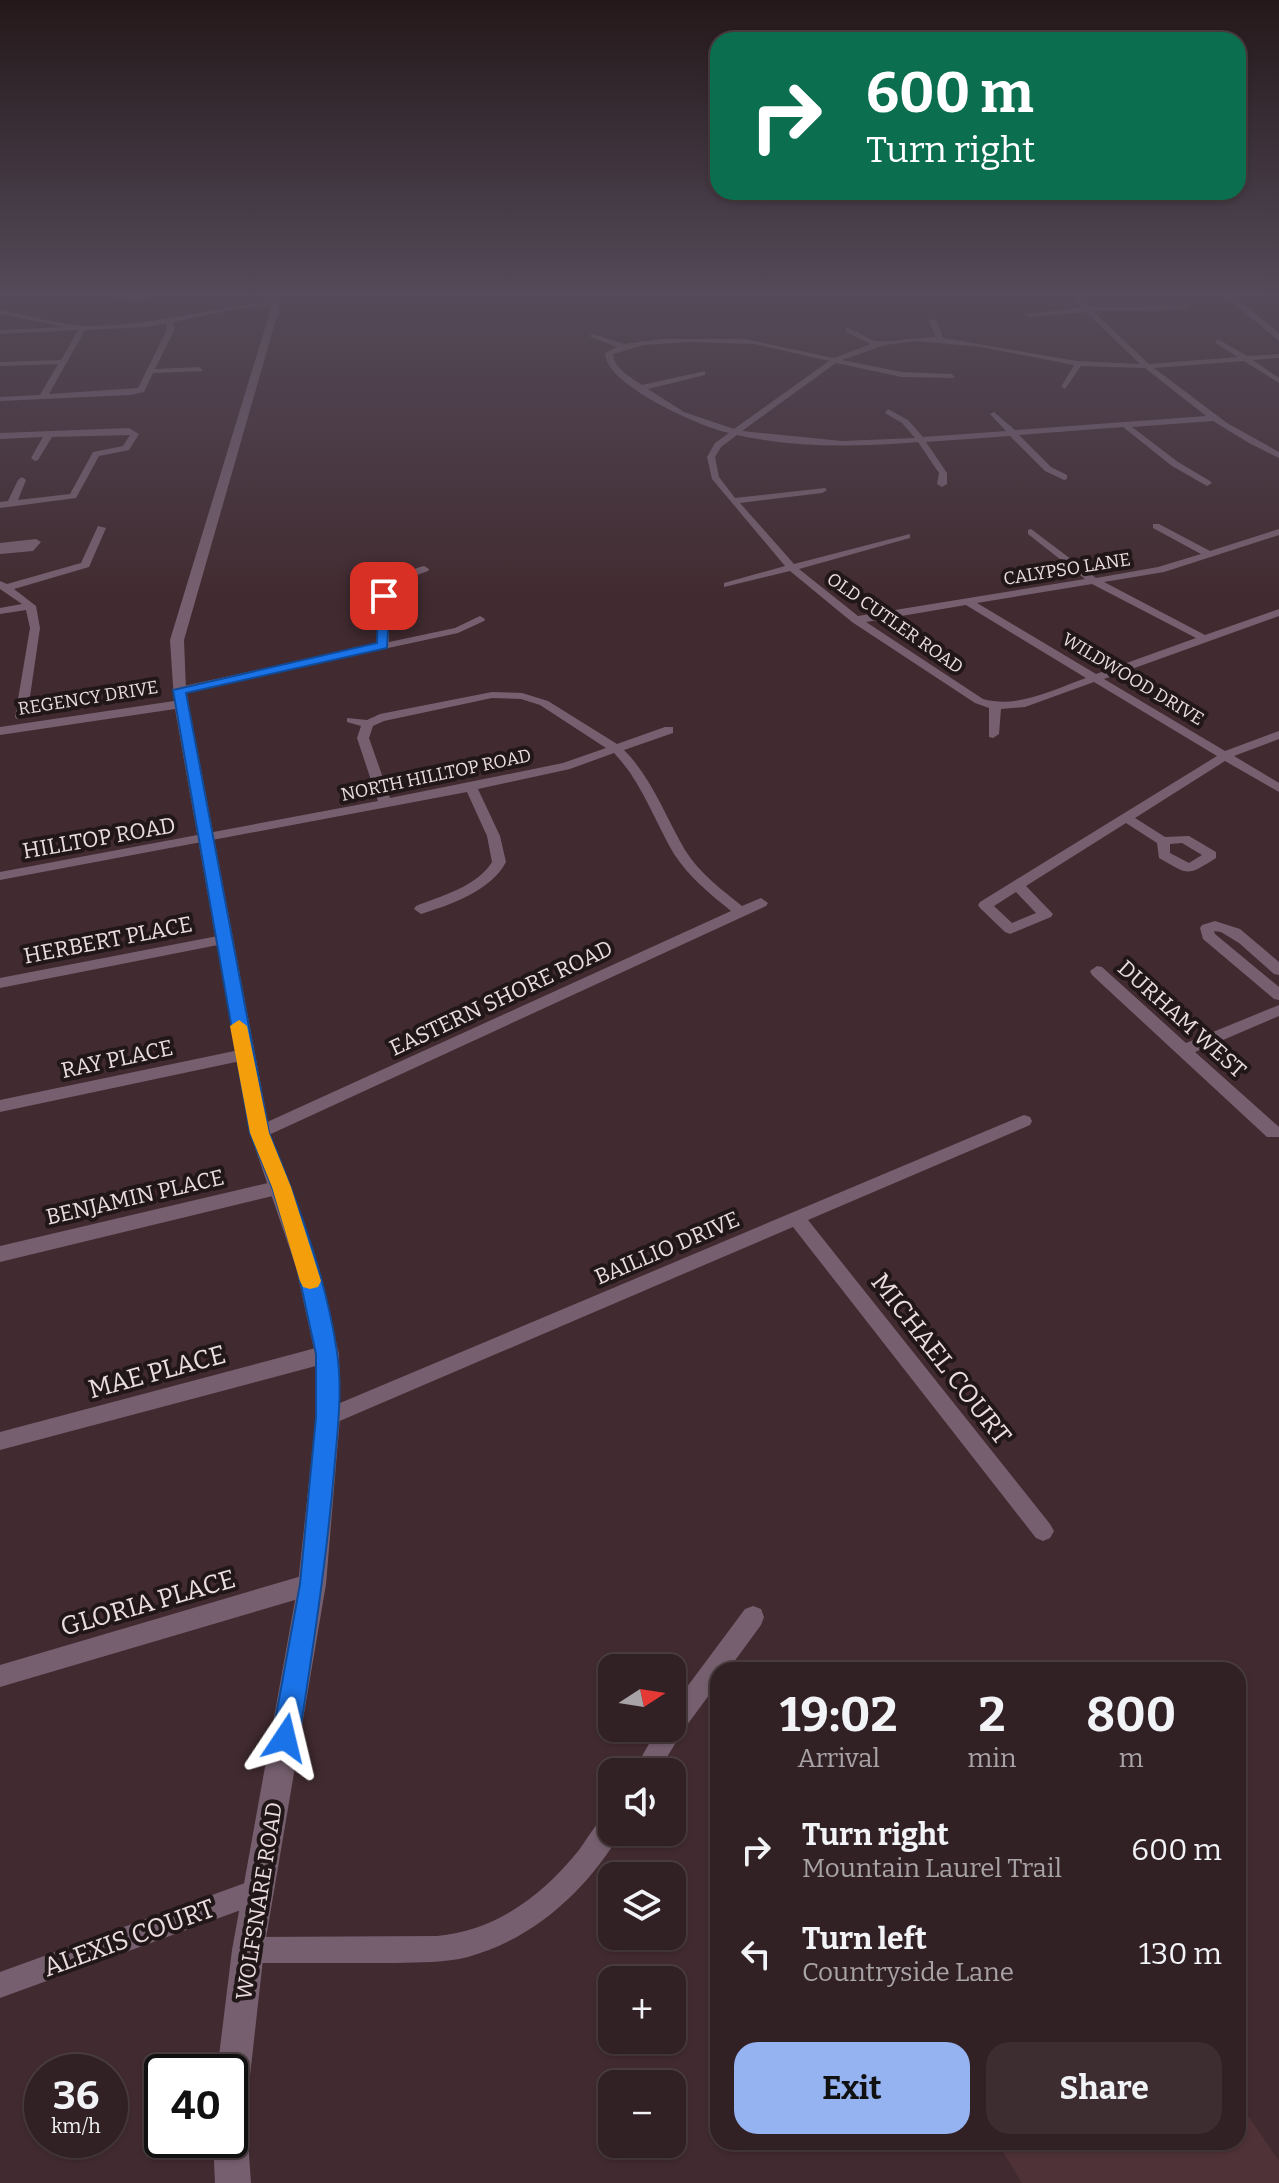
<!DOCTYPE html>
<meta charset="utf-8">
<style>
:root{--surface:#312024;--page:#3d2d31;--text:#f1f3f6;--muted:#a8a3a6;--line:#4c3e41;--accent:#95b2f1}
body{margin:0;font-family:Bitter,serif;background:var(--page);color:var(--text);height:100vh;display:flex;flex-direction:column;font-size:30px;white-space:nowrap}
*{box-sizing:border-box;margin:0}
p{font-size:26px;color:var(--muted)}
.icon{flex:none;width:44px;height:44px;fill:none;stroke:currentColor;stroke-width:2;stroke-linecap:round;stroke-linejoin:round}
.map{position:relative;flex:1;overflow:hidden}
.side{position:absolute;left:710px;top:1662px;width:536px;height:488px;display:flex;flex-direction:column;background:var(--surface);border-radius:24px;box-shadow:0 2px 6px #0004,0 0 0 2px var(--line)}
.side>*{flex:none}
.top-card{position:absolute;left:710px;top:32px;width:536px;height:168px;border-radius:24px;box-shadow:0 2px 6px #0004,0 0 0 2px var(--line);background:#0b6e4f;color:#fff;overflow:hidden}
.needle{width:52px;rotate:78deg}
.tools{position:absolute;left:598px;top:1654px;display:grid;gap:16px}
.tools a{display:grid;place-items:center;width:88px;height:88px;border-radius:16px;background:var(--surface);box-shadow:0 2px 6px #0004,0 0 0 2px var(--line);font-size:40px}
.speed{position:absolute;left:24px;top:2054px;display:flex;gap:16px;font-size:40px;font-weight:700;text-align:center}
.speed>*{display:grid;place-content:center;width:104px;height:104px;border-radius:50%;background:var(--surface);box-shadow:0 2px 6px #0004,0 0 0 2px var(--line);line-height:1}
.speed small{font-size:20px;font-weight:400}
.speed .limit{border:4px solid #111;border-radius:12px;background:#fff;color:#111}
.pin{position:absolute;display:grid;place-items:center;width:68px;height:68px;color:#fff;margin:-34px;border-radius:16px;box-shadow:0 4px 12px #0006}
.me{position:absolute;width:88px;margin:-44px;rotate:10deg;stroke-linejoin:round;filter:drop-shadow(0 0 6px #0008)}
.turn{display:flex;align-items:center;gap:28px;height:168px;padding:0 24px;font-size:36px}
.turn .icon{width:104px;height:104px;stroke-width:2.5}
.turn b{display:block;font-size:56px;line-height:68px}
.eta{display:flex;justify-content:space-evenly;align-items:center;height:136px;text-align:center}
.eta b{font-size:48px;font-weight:700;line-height:56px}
.primary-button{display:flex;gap:16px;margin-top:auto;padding:16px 24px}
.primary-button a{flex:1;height:92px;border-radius:24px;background:var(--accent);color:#111;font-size:32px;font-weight:700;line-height:92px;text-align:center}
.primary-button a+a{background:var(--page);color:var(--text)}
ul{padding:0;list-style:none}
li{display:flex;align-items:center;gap:24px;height:104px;padding:0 24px}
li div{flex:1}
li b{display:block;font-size:30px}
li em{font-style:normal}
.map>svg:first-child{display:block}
.built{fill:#4f3238}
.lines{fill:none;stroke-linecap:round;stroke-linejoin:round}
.minor{fill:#76606f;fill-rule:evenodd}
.tertiary{fill:#76606f;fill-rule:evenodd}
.route{fill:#1a73e8;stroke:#114b97;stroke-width:2}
.slow{fill:#f59e0b}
.labels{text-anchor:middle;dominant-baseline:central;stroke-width:8;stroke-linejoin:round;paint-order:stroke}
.far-street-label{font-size:18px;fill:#ebdcdf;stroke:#211719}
.street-label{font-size:22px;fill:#ebdcdf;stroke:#211719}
.near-street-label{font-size:26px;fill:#ebdcdf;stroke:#211719}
</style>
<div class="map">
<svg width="1279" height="2183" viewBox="0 0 1279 2183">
<rect width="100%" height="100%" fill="#412b30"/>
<!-- built -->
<path class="built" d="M1238,2101L1279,2161V2183H1022L997,2142H1238Z"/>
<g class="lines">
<!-- minor -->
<g class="minor">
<path d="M103,295H161L134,300Z"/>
<path d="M1071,295H1078L1090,307L1188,306L1186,309L1093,311L1149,364L1238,357L1215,343L1218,339L1247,356L1279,354V358L1253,360L1279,378V383L1244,361L1154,368L1227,423L1279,452V458L1249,443L1213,421L1132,427L1178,462L1210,481L1212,483L1207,486L1172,466L1123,427L1019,435L1051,467L1067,475V479L1064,480L1045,471L1010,436L926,442L947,473V484L942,487L937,484L939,473L918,442C857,447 797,448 737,435L721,447L715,457L719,477L735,498L825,488L827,490L822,493L740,503L794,564L910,534V538L799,569L858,616L1085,579L1028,534V530L1031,529L1096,578L1158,567L1201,554L1153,528V524H1159L1210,551L1279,529V535L1164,572L1104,582L1205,635L1279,609V616L1104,679L1225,751L1279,731V739L1234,756L1279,783V792L1225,761L1135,818L1165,837L1189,836L1216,852V858C1186,877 1189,875 1159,858L1157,843L1126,823L1026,886L1053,914L1051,917L1010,934L1005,932L980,908L978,905L980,902L1217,756L1094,682L1025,707L1001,709L999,734L993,738L989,737V708L975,703L852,622L790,571L724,587V583L785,566L712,479L707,457L715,443L729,433C701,427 605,385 605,353L617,347L589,336L593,334L624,344L662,339H745L834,358L871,344L846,332V328C858,330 866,339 876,341C886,343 921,337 936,337L929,321L933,319L937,321L943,338L1077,361L1140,364L1086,312L1028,317L1024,315L1082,307ZM916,341L981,347L1074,365L1061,387L1065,389L1081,366L1145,368L1206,416L1015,430L994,412L990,414L1006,431L923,437L908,420L888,409L885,413L902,423L915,438L842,441L742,431L836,363L902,377L955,378L952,374L902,372L842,360L885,345ZM689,342L754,344L829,361L734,429L684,412L648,389L705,375V371L642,385C631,377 614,369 613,354L644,345ZM1092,584L1196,638L1096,674L977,603ZM966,605L1086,678C1054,689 1018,709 983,699L866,622ZM1182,843L1202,855L1189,863L1170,853V844ZM1016,892L1036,913L1012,923L994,906Z"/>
<path d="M278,301L280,304L235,309L173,322L175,329L155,369L200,367L203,371L153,373L144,392L130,395L0,401V397L40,395L58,364L0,366V362L61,360L78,330L0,334V330L65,327L0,314V310C28,315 58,325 86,326C151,327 214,307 278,301ZM167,323V329L138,388L49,394L85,330L148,327Z"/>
<path d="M129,428L139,434L129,450L99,456L76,498L0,508V502L8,501L18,480L22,477L26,480L18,500L70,494L93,452L123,446L130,435L52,437L38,460L35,461L31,458L43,437L0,439V433Z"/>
<path d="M98,526L106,528L89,567L14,589L36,606L40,628L27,717L17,719L15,717L30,628L26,610L0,614V608L22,604L0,589V581L7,584L81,563Z"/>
<path d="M36,539L41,542L33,551L0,554V543Z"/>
<path d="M424,566L429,569L428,571C382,586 389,599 389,642L455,628L480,616L485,619L484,621L458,633L179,693L173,690L179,687L378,644C379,598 373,580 424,566Z"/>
<path d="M492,692L522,693L548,701L617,744L665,727H673V733L624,750C652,778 665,816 685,850C699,873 721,889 742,906L761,898L768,903L766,906L260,1139L254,1138L252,1133L254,1128L731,911C710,894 689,877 674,854C654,820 642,782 614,753L570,769L478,789L500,836L506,862C491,891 450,905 421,914L414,909L416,906C441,896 478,886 492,862L487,836L467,792L0,880V872L378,801L357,738L361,726L347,722V718L367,720L380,714ZM492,698L521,699L540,705L606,748L563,763L390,798L369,738L373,726L384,721Z"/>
<path d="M1215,921L1240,929L1279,962V975L1274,974L1239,943L1221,932L1214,931L1215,934L1279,987V1000L1274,999L1203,939L1200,928L1202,925Z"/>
<path d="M223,935L228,937L230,940L228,943L0,988V978Z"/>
<path d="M1097,966L1102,967L1186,1043L1279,1005V1016L1195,1052L1279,1127V1137H1267L1092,975L1090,971Z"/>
<path d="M244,1049L250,1051L252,1055L250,1059L0,1112V1100Z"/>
<path d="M1024,1115L1030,1117L1032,1121L1030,1125L808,1220L1050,1524L1054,1531L1050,1538L1043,1541L1036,1538L793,1227L335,1423L328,1426L321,1423L318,1417L321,1411Z"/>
<path d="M281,1180L287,1182L290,1187L287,1192L281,1194L0,1262V1246Z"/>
<path d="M327,1345L334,1348L337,1354L334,1360L327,1363L0,1450V1432Z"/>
<path d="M312,1573L320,1576L323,1584L320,1592L312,1595L0,1687V1665Z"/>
<path d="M753,1606L761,1609L764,1617L761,1625L728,1670H718V1683L684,1729L658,1772H633L658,1728H672V1707L745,1609Z"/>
<path d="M612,1813V1832H621C588,1889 534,1939 468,1957C445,1963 419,1962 395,1963C346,1963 297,1963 248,1963L239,1959L235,1950L239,1941L248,1937L437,1936C496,1931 543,1895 579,1850C589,1837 597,1819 612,1813Z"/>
<path d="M259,1878L268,1882L272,1891L268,1900L0,1998V1972Z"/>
</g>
<!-- tertiary -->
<g class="tertiary">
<path d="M275,295H283L184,640L186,690L270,1133L318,1267L339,1354L340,1417L326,1584L264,1950L247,2103L243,2114L247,2126L251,2183H215L213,2140H230V2072H217L232,1950L298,1584L316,1417L315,1354L296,1267L250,1133L175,709L0,735V727L174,701L170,640Z"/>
<path d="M1224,295H1233L1279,333V341Z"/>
</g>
</g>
<!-- sky -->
<linearGradient id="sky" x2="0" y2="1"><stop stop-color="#24181a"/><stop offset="0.49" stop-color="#544a59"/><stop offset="1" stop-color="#544a59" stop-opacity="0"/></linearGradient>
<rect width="1279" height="600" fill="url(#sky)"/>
<!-- route -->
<path class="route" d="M384,592L390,596L387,648L186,693L269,1133C298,1203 326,1277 337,1352C343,1392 337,1434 334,1473C326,1563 313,1649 299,1738L295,1747L285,1751L276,1747L272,1738L300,1584L316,1417V1354L297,1267L272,1187L250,1133L173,690L377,643L378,596Z"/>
<!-- slow -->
<path class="slow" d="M239,1020L247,1026L269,1133L291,1187L321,1281L318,1287L310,1289L303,1287L300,1281L272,1187L250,1133L230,1026Z"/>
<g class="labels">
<!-- far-street labels -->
<g class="far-street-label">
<text transform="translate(1067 569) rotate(-9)">CALYPSO LANE</text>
<text transform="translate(895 623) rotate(35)">OLD CUTLER ROAD</text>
<text transform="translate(1133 679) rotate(31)">WILDWOOD DRIVE</text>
<text transform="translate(88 698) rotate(-9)">REGENCY DRIVE</text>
<text transform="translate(436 775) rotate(-12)">NORTH HILLTOP ROAD</text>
</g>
<!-- street labels -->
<g class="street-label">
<text transform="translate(99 838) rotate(-10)">HILLTOP ROAD</text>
<text transform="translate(108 940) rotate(-11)">HERBERT PLACE</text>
<text transform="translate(501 998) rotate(-25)">EASTERN SHORE ROAD</text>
<text transform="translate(1182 1019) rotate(42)">DURHAM WEST</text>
<text transform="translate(117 1059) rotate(-12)">RAY PLACE</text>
<text transform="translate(135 1197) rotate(-13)">BENJAMIN PLACE</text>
<text transform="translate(667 1248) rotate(-23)">BAILLIO DRIVE</text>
<text transform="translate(259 1901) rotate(-81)">WOLFSNARE ROAD</text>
</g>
<!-- near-street labels -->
<g class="near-street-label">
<text transform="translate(941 1359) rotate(52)">MICHAEL COURT</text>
<text transform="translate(157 1372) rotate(-15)">MAE PLACE</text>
<text transform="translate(148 1603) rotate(-16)">GLORIA PLACE</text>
<text transform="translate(129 1938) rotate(-20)">ALEXIS COURT</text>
</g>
</g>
</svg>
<div class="tools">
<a><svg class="needle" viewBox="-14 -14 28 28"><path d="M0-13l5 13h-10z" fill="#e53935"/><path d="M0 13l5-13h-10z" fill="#a8a3a6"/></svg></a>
<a><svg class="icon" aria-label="sound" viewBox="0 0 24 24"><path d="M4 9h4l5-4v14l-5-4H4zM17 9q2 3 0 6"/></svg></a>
<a><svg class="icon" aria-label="layers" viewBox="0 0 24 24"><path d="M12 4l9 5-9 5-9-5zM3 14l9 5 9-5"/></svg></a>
<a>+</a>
<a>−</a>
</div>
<div class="speed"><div>36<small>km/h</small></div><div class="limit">40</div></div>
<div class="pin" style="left:384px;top:596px;background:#d93025"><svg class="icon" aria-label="arrive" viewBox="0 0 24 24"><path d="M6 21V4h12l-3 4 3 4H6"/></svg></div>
<svg class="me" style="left:285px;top:1738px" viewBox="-20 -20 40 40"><path d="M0-17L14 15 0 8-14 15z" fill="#1a73e8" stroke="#fff" stroke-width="4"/></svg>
<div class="top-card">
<div class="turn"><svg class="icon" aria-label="right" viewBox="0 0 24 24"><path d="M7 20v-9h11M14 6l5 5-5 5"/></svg><div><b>600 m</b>Turn right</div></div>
</div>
<section class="side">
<div class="eta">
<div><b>19:02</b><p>Arrival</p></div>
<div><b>2</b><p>min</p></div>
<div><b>800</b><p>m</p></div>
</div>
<ul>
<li><svg class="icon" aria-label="right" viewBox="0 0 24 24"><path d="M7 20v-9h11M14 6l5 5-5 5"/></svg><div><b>Turn right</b><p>Mountain Laurel Trail</p></div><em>600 m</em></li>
<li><svg class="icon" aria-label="left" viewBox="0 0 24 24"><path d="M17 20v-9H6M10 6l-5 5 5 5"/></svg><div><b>Turn left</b><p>Countryside Lane</p></div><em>130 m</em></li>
</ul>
<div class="primary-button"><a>Exit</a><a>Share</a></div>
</section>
</div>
